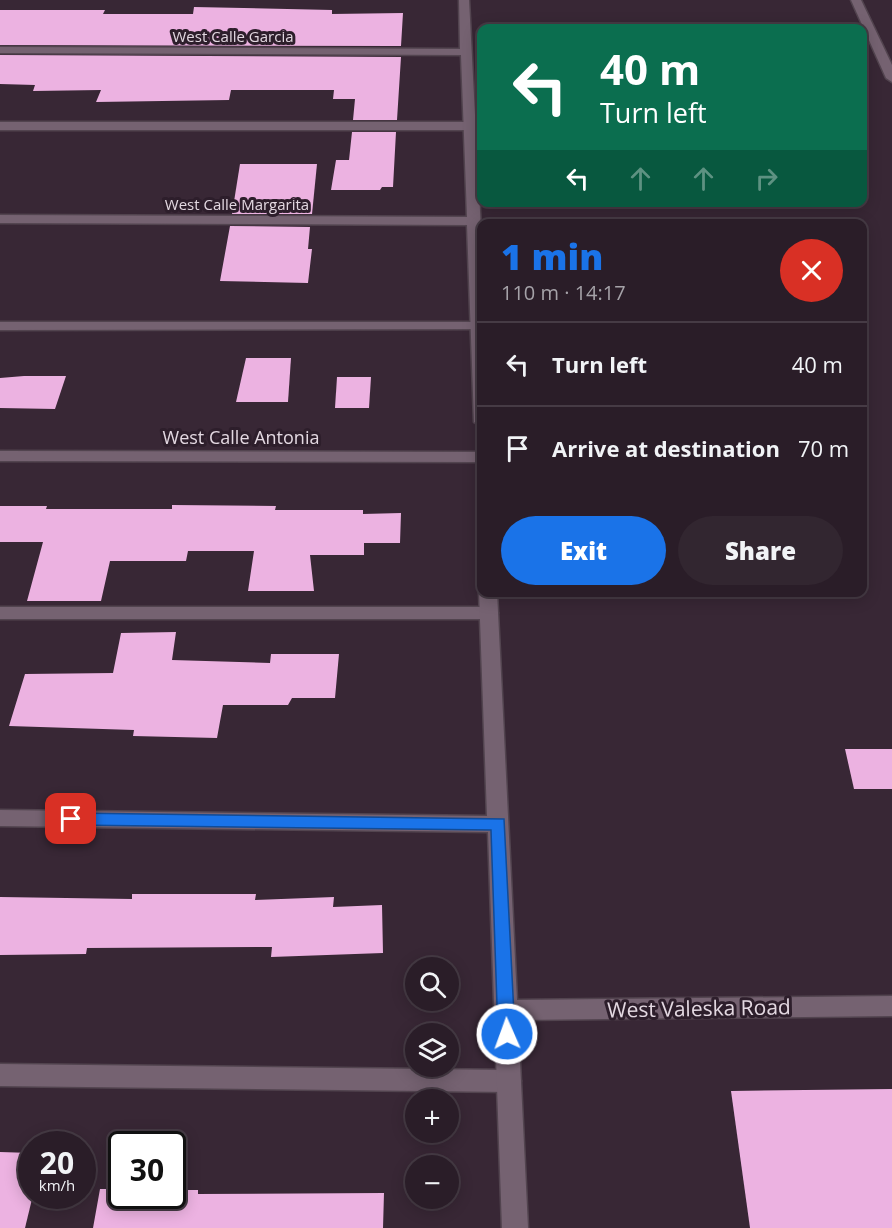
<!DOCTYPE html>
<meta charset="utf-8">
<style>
:root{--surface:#2a1d28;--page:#322630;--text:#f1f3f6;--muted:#a5a2a8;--line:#463b45;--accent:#1a73e8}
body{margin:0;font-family:"Open Sans",sans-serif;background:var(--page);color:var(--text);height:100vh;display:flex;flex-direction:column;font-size:22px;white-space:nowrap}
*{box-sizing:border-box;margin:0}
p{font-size:20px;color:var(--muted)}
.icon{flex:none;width:33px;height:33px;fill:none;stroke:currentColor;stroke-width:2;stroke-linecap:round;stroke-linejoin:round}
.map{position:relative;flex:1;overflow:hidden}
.details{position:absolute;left:477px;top:219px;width:390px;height:378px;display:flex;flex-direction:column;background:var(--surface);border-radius:12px;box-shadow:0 3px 15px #0003,0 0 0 2px var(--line)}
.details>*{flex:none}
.banner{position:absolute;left:477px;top:24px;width:390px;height:183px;border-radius:12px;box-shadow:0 3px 15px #0003,0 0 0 2px var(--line);background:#0b6e4f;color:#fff;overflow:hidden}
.tools{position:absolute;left:405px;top:957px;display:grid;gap:12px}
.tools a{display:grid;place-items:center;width:54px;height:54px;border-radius:50%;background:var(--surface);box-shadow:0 3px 15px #0003,0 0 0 2px var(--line);font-size:30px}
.speed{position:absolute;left:18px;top:1131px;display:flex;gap:12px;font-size:30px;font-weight:700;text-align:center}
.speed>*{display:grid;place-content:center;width:78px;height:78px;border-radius:50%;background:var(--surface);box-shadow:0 3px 15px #0003,0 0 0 2px var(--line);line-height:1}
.speed small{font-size:15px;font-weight:400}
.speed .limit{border:3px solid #111;border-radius:9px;background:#fff;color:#111}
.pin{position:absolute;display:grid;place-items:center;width:51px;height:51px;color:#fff;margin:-26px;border-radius:12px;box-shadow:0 3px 9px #0006}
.me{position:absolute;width:66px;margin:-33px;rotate:358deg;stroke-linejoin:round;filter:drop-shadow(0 0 4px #0008)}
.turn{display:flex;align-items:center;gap:21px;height:126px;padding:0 24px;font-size:27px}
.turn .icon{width:78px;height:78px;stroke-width:2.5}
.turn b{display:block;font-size:42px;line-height:51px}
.lanes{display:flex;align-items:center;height:57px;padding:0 24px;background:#0003;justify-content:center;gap:30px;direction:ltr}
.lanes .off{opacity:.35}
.round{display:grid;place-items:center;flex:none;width:63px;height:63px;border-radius:32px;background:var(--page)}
.overview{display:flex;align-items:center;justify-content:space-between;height:102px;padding:0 24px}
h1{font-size:36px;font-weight:800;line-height:45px;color:var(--accent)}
.button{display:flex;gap:12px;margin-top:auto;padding:12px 24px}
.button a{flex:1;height:69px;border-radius:36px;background:var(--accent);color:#fff;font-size:24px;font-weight:800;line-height:69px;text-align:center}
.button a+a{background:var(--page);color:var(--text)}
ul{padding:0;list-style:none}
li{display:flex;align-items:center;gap:18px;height:84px;padding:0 24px;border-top:2px solid var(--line)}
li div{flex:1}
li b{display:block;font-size:22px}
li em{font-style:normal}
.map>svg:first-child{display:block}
.building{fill:#ecb2e1}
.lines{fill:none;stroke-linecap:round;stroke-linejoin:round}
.lane-casing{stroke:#52444f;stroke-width:3}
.street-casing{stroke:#52444f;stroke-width:3}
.secondary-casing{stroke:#52444f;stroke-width:3}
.lane{fill:#756271;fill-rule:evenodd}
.street{fill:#756271;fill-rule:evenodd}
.secondary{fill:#756271;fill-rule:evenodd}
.route{fill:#1a73e8;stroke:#114b97;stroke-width:1.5}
.labels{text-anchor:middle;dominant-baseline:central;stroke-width:6;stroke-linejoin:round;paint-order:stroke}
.far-street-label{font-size:15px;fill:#e3d8e1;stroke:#2d1e2b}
.street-label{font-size:18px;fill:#e3d8e1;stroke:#2d1e2b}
.near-street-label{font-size:21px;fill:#e3d8e1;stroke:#2d1e2b}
</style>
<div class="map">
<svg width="892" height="1228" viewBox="0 0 892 1228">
<rect width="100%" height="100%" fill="#382735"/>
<!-- building -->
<g class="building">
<path d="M194,7L332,10V14L403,13L401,46L0,45V10H105L103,14H193Z"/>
<path d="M0,55L401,57L397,120H353L355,99H333L334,90H231L229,100L96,102L101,90L33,91L35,85L0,84Z"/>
<path d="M352,132H396L393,187H382L380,190H331L336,160H349Z"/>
<path d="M240,164H317L312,214H232Z"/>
<path d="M230,226L310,227L308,249H312L308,283L220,281Z"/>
<path d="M246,358H291L288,402H236Z"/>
<path d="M24,376H66L55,409L0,408V378Z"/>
<path d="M337,377H371L369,408H335Z"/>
<path d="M172,505L276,506L275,510H363V514L401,513L400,543H364V555H310L314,591H248L254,551H188L186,561H110L101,601H27L43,542H0V506H47L46,509H172Z"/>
<path d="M176,632L172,660L270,663L271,654H339L335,698H292L288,705H223L217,738L133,736L134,730L9,726L25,674L113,673L121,633Z"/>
<path d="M845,749H892V789H854Z"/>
<path d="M132,894H256L255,900L334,897L333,907L382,905L383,953L271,957L272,947L87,948L86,954L0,955V897L132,899Z"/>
<path d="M892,1089V1228H750L731,1091Z"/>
<path d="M0,1152L32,1153V1199L25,1228H0Z"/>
<path d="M100,1189H122V1196H172V1190H198V1194L384,1193L383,1228H93Z"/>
</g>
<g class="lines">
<defs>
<g id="lane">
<path d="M0,122H469L475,126L469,130H0Z"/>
<path d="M0,322H477L482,323V329L0,330Z"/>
<path d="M0,607H489L495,609L498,613L495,617L489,619H0Z"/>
<path d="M0,1064L509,1070L517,1073L521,1081L517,1089L509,1092L0,1086Z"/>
</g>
<g id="street">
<path d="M459,0H469L482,249V427L474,422L467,225L0,223V215L467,217L461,55L0,53V47L460,49Z"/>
<path d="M0,451L482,452V462L0,461Z"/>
<path d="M482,588V592H497L517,1000L892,996V1016L518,1020L528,1228H502L488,832L0,826V810L487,816L479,592Z"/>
</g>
<path id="secondary" d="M851,0H861L892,65V82L886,78Z"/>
</defs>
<!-- lane casing -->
<use href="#lane" class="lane-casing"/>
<!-- street casing -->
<use href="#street" class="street-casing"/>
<!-- secondary casing -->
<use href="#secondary" class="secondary-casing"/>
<!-- lane -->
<use href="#lane" class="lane"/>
<!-- street -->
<use href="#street" class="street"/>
<!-- secondary -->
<use href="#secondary" class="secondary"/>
</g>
<!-- route -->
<path class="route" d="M71,813L504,819L515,1034L513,1039L507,1041L501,1039L498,1034L491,830L71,825L63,819Z"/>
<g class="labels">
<!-- far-street labels -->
<g class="far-street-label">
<text x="233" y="36">West Calle Garcia</text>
<text x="237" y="204">West Calle Margarita</text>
</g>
<!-- street labels -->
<g class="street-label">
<text x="241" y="437">West Calle Antonia</text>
</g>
<!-- near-street labels -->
<g class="near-street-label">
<text transform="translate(699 1008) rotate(-1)">West Valeska Road</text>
</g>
</g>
</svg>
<div class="tools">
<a><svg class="icon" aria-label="search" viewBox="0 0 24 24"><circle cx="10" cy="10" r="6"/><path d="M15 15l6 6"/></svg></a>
<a><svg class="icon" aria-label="layers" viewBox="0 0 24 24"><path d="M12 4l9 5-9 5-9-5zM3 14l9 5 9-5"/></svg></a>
<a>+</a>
<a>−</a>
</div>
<div class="speed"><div>20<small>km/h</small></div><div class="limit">30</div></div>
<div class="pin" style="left:71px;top:819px;background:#d93025"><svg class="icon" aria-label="arrive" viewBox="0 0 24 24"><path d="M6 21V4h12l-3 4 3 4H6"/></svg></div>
<svg class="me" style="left:507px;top:1034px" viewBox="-20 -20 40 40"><circle r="17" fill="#1a73e8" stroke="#fff" stroke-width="3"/><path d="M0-11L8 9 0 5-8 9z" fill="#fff"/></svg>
<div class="banner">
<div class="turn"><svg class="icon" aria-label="left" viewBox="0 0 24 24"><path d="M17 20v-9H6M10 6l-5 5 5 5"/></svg><div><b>40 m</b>Turn left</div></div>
<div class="lanes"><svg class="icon" aria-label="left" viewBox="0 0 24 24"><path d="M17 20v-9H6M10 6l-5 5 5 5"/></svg><svg class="icon off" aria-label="ahead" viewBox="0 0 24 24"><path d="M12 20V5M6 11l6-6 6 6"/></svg><svg class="icon off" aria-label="ahead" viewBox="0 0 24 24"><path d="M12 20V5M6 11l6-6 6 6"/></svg><svg class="icon off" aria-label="right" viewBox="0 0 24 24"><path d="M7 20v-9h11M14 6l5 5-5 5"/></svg></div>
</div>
<section class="details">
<div class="overview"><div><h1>1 min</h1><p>110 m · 14:17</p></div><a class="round" style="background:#d93025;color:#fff"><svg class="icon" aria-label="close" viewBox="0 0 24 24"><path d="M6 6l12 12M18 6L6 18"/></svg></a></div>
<ul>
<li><svg class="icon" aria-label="left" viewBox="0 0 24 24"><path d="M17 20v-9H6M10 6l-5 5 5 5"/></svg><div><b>Turn left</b></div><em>40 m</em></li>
<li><svg class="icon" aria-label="arrive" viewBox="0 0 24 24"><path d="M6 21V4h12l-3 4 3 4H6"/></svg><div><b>Arrive at destination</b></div><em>70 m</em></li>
</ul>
<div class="button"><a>Exit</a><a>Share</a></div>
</section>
</div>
